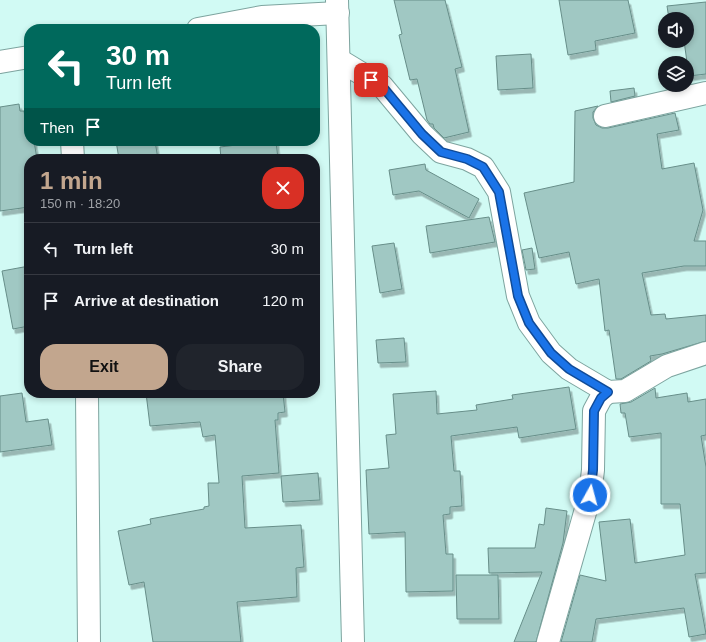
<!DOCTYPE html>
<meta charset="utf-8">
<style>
:root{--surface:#171b24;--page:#20242c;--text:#f1f3f6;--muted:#9ea1a6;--line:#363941;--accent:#c2a68e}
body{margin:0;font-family:Arial,sans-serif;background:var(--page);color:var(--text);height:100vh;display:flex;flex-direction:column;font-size:15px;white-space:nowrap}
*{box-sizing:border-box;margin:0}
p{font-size:13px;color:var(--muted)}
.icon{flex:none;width:22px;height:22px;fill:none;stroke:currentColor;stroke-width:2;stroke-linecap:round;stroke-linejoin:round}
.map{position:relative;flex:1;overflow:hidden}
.panel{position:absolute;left:24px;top:154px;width:296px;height:244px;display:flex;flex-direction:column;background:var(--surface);border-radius:16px;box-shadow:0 2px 6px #0003}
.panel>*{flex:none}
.guide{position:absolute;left:24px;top:24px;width:296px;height:122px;border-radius:16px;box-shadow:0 2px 6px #0003;background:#00695c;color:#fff;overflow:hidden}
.fabs{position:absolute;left:658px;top:12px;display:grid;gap:8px}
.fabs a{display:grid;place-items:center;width:36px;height:36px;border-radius:50%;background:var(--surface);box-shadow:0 2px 6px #0003;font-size:20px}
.pin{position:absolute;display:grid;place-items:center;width:34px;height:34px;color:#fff;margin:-17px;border-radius:8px;box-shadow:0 2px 6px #0006}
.me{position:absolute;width:44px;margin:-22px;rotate:7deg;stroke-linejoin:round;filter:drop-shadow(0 0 3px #0008)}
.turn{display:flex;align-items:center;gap:14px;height:84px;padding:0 16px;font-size:18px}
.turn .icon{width:52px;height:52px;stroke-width:2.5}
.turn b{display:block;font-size:28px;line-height:34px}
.then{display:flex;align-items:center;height:38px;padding:0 16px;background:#0003;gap:8px;font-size:15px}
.round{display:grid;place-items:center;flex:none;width:42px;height:42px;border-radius:16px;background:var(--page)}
.summary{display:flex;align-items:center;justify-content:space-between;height:68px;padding:0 16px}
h1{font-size:24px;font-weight:800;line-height:30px;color:var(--accent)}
.cta{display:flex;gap:8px;margin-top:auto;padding:8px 16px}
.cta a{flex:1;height:46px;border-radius:16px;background:var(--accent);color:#111;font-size:16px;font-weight:800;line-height:46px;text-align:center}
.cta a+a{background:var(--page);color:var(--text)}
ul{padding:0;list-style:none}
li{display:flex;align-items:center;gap:12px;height:52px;padding:0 16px;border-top:1px solid var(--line)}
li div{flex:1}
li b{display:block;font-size:15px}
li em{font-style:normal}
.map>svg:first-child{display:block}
.building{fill:#a0c8c3;stroke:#678e89;filter:url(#shadow)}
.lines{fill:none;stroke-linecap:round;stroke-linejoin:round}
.minor-casing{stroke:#7da49f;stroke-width:24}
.minor{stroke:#fff;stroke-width:22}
.route-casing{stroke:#114b97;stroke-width:10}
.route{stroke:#1a73e8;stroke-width:7}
</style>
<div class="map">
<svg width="706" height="642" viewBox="0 0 706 642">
<defs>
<filter id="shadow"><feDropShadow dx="2.5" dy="4.5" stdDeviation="0" flood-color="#0004"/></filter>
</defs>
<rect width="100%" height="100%" fill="#d1faf4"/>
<!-- building -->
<g class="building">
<path d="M394,0H445L462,67L455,69L469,132L444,138L434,128L433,124H430L427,120L417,79L410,80L399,35L402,34Z"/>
<path d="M559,0H628L635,33L595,41L596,50L568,55Z"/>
<path d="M706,2V74L689,76L684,41H687V19H669L667,6Z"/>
<path d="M531,54L533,88L498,90L496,56Z"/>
<path d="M634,88L635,96L611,102L610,91Z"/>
<path d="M19,104L20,111H24L25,117H29V141H34L37,159H29V207L0,211V107Z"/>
<path d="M598,106L593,112V118L596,125L602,128H608L675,113L679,130L657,134L662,169L694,163L703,210L694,241H706V266H684L642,273L651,315L665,314L666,319L706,315V341L662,354L650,356L651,361L621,379H616L609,330L605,331L599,279L576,284L569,252L539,258L524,193L574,182L575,111Z"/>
<path d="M116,141H155L158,159H119Z"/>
<path d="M269,141H276L278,159H221L220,147Z"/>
<path d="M425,164L426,170L479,199L469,218L419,191L393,195L389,170Z"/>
<path d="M489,217L495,242L430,253L426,226Z"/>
<path d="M394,243L402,289L380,293L372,246Z"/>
<path d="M532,248L535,269L526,270L522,250Z"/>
<path d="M29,266V326L13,329L2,271Z"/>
<path d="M404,338L406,362L378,363L376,340Z"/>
<path d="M569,387L576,429L519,438L517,427L451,436L454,471H460L462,506L450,507V514L443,515L446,554H453V591L406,592L405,532L369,534L366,470L389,468L386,435L396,434L393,394L436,391L437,414L477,410L476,405L513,399L512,395Z"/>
<path d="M655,388L656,398L687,393L688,402L706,399V435L701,436L706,467V573L695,574L706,634L689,637L684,608L596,619L592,642H561L580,575L606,581L599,522L630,519L635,563L685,555L680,504H661V433L629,437L625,413H621L620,404L631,402Z"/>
<path d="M22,393L26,422L48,419L52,445L0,452V396Z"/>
<path d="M146,393H283L285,412L278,413V420H275L279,473L242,476L245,528L301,525L304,567L296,568L297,597L237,602L241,642H153L144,582L129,585L118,531L151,524L150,519L204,509V507L209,506L208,483H219L215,435L203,437L200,422L150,426Z"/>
<path d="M318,473L320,500L283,502L281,476Z"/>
<path d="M546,508L567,511L563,543L536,642H514L542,572L489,573L488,548H535L539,524L544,525Z"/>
<path d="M456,575H498L499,619H457Z"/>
</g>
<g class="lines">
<defs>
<g id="minor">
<path d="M337,0L353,642"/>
<path d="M198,29L262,17L338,13"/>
<path d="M339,60L382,86L422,134L441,152L467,159L483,167L499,192L518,296L529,323L551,353L569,369L608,392L625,391L667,366L706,353"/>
<path d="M0,62L29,57"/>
<path d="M605,116L706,93"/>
<path d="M72,141L73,159"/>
<path d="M87,393L89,642"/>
<path d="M548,642L590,495L593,470L594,411L601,398L608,392"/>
</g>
</defs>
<!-- minor casing -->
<use href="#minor" class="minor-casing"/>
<!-- minor -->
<use href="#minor" class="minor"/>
</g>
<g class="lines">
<defs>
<path id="route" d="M371,80L382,86L422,134L441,152L467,159L483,167L499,192L518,296L529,323L551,353L569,369L608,392L601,398L594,411L593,470L590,495"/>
</defs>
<!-- route casing -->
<use href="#route" class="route-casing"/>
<!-- route -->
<use href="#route" class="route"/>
</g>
</svg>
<div class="fabs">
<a><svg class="icon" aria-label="sound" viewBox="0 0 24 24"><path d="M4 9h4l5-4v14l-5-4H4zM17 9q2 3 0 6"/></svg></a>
<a><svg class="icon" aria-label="layers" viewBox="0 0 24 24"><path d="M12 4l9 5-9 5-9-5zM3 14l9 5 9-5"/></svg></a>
</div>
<div class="pin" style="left:371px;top:80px;background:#d93025"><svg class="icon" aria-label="arrive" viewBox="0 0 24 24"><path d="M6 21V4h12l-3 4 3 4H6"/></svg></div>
<svg class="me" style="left:590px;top:495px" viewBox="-20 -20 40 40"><circle r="17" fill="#1a73e8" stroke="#fff" stroke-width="3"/><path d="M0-11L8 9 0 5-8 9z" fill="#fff"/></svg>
<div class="guide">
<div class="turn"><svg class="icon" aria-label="left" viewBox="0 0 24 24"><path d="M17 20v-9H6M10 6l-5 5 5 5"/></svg><div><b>30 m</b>Turn left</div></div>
<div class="then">Then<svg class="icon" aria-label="arrive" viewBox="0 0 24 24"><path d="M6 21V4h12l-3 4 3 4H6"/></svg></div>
</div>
<section class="panel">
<div class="summary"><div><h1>1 min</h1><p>150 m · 18:20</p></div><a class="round" style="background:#d93025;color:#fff"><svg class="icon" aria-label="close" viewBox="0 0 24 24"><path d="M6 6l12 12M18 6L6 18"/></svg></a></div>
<ul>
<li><svg class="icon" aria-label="left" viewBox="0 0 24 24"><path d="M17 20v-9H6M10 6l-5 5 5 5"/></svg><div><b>Turn left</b></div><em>30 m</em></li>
<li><svg class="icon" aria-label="arrive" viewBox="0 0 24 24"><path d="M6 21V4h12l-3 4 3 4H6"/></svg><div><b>Arrive at destination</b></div><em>120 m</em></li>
</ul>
<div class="cta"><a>Exit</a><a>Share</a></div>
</section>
</div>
